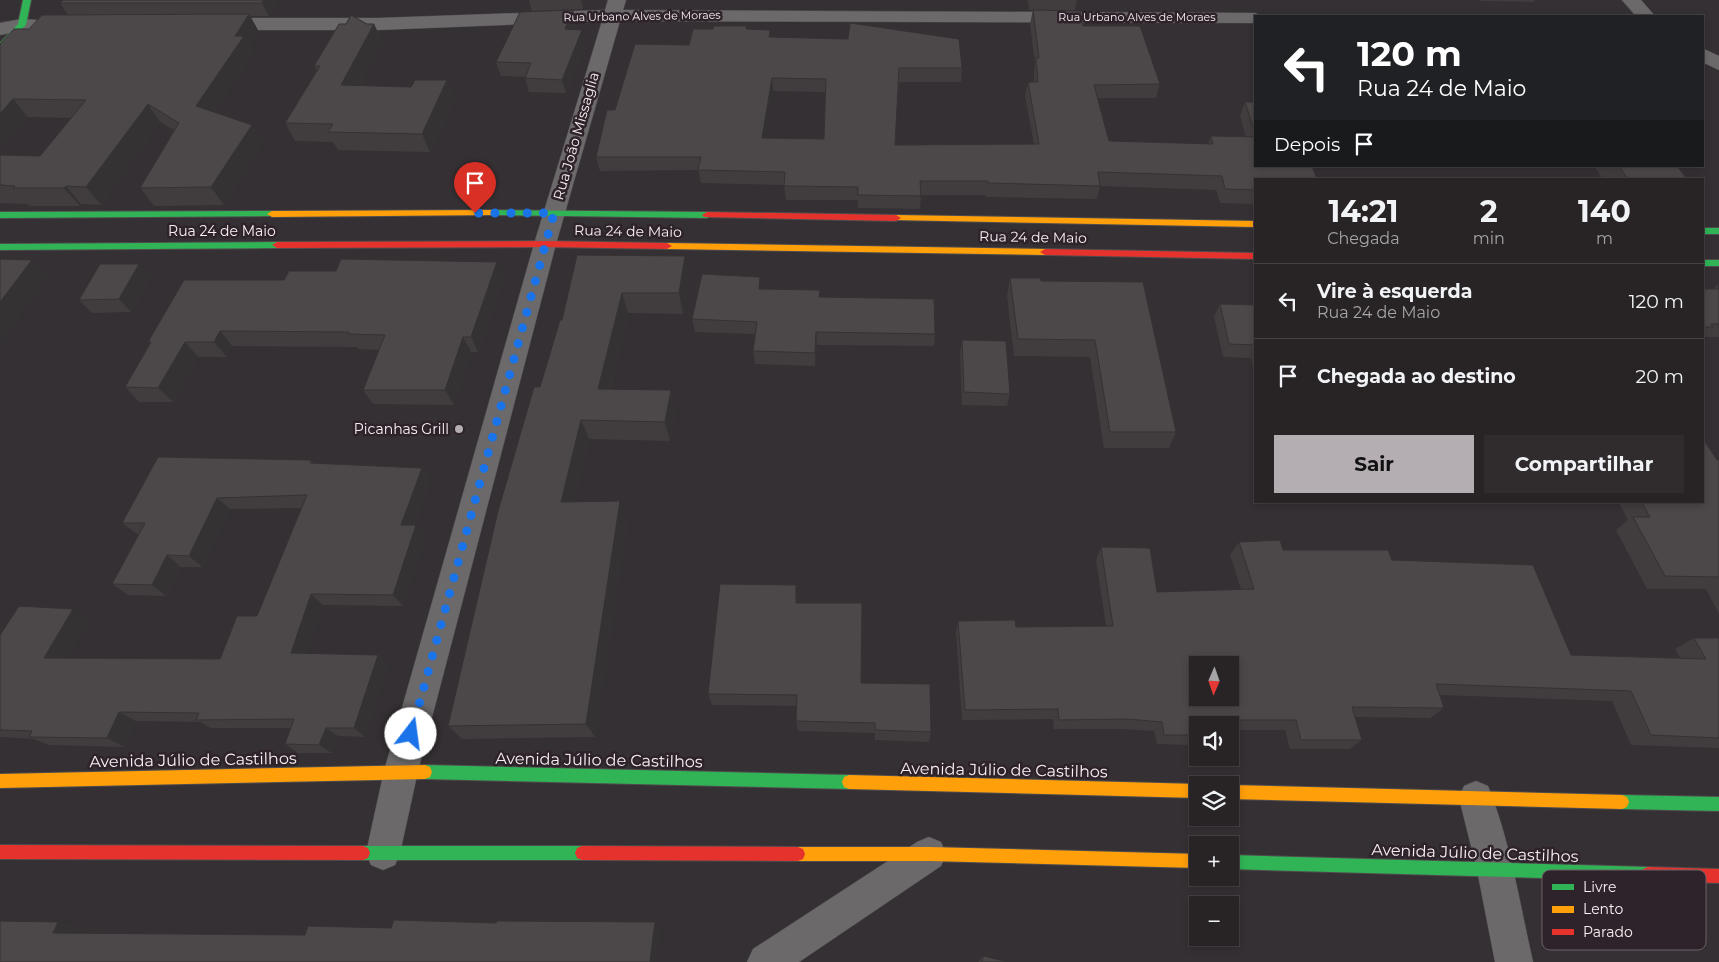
<!DOCTYPE html>
<html lang="pt">
<meta charset="utf-8">
<style>
:root{--surface:#282426;--page:#302c2e;--text:#f1f3f6;--muted:#a5a4a7;--line:#444143;--accent:#b4adb1}
body{margin:0;font-family:Montserrat,sans-serif;background:var(--page);color:var(--text);height:100vh;display:flex;flex-direction:column;font-size:19px;white-space:nowrap}
*{box-sizing:border-box;margin:0}
p{font-size:16px;color:var(--muted)}
.icon{flex:none;width:28px;height:28px;fill:none;stroke:currentColor;stroke-width:2;stroke-linecap:round;stroke-linejoin:round}
.map{position:relative;flex:1;overflow:hidden}
.details{position:absolute;left:1254px;top:178px;width:450px;height:325px;display:flex;flex-direction:column;background:var(--surface);border-radius:0px;box-shadow:0 2px 8px #0003,0 0 0 1px var(--line)}
.details>*{flex:none}
.hud{position:absolute;left:1254px;top:15px;width:450px;height:152px;border-radius:0px;box-shadow:0 2px 8px #0003,0 0 0 1px var(--line);background:#202124;color:#fff;overflow:hidden}
.needle{width:32px;rotate:182deg}
.buttons{position:absolute;left:1189px;top:656px;display:grid;gap:10px}
.buttons a{display:grid;place-items:center;width:50px;height:50px;border-radius:0px;background:var(--surface);box-shadow:0 2px 8px #0003,0 0 0 1px var(--line);font-size:25px}
.pin{position:absolute;display:grid;place-items:center;width:42px;height:42px;color:#fff;margin:-51px -21px;border-radius:50% 50% 50% 0;rotate:-45deg;box-shadow:0 0 5px #0007}
.pin .icon{rotate:45deg}
.me{position:absolute;width:55px;margin:-28px;rotate:15deg;stroke-linejoin:round;filter:drop-shadow(0 0 4px #0008)}
.turn{display:flex;align-items:center;gap:18px;height:105px;padding:0 20px;font-size:22px}
.turn .icon{width:65px;height:65px;stroke-width:2.5}
.turn b{display:block;font-size:35px;line-height:42px}
.then{display:flex;align-items:center;height:48px;padding:0 20px;background:#0003;gap:10px;font-size:19px}
.eta{display:flex;justify-content:space-evenly;align-items:center;height:85px;text-align:center}
.eta b{font-size:30px;font-weight:700;line-height:35px}
.button{display:flex;gap:10px;margin-top:auto;padding:10px 20px}
.button a{flex:1;height:58px;border-radius:0px;background:var(--accent);color:#111;font-size:20px;font-weight:700;line-height:58px;text-align:center}
.button a+a{background:var(--page);color:var(--text)}
ul{padding:0;list-style:none}
li{display:flex;align-items:center;gap:15px;height:75px;padding:0 20px;border-top:1px solid var(--line)}
li div{flex:1}
li b{display:block;font-size:19px}
li em{font-style:normal}
.map>svg:first-child{display:block}
.lines{fill:none;stroke-linecap:round;stroke-linejoin:round}
.street-casing{stroke:#4f4c4e;stroke-width:1}
.fast-casing{stroke:#4f4c4e;stroke-width:2}
.slow-casing{stroke:#4f4c4e;stroke-width:2}
.jam-casing{stroke:#4f4c4e;stroke-width:2}
.street{fill:#6b696a;fill-rule:evenodd}
.fast{fill:#30b455;fill-rule:evenodd}
.slow{fill:#ff9f0a;fill-rule:evenodd}
.jam{fill:#e5322d;fill-rule:evenodd}
.wall{fill:#413d3f;fill-rule:evenodd}
.shaded-wall{fill:#353233}
.building{fill:#4c4749;stroke:#353233;fill-rule:evenodd}
.route{stroke:#1a73e8;stroke-width:9;stroke-dasharray:0 16.2}
.poi-dot{fill:#b4adb1;stroke:#2e232a;stroke-width:2}
.labels{text-anchor:middle;dominant-baseline:central;stroke-width:5;stroke-linejoin:round;paint-order:stroke}
.far-street-label{font-size:11px;fill:#f8f0f5;stroke:#2e232a}
.street-label{font-size:14px;fill:#f8f0f5;stroke:#2e232a}
.poi-label{font-size:14px;fill:#f8f0f5;stroke:#2e232a;text-anchor:end}
.near-street-label{font-size:16px;fill:#f8f0f5;stroke:#2e232a}
.key{fill:#2e232a;stroke:#6b6067;stroke-width:1}
.key-label{font-size:14px;fill:#f8f0f5}
</style>
<div class="map">
<svg width="1719" height="962" viewBox="0 0 1719 962">
<rect width="100%" height="100%" fill="#353033"/>
<g class="lines">
<defs>
<g id="street">
<path d="M608,0H626L623,10L1255,13L1263,16H1255V23L620,21L556,244L418,771L400,853L395,865L383,870L371,865L366,853L384,771L534,244L602,21L378,30H217L210,28L208,24L210,20L217,18H378L605,10Z"/>
<path d="M1622,0H1641L1655,16H1636Z"/>
<path d="M22,19L53,21L55,25L53,29L22,31L0,35V23Z"/>
<path d="M1702,48L1719,56V70L1702,62Z"/>
<path d="M1476,781L1488,786C1510,840 1520,905 1533,962H1495L1477,870L1459,798L1464,786Z"/>
<path d="M929,837L941,842L946,854L941,866L799,962H747L753,949L917,842Z"/>
</g>
<g id="fast">
<path d="M23,0H31L26,25L0,49V43L18,24Z"/>
<path d="M491,210L707,212L712,215L707,218L488,215V211Z"/>
<path d="M272,211L275,212V216L0,218V212Z"/>
<rect x="1702" y="228" width="17" height="6"/>
<path d="M277,242L282,245L277,248L0,250V244Z"/>
<rect x="1702" y="260" width="17" height="6"/>
<path d="M425,765L849,775L854,777L856,782L854,787L849,789L425,779L420,777L418,772L420,767Z"/>
<path d="M1622,795L1719,797V811L1622,809L1617,807L1615,802L1617,797Z"/>
<path d="M363,846H582L587,848L589,853L587,858L582,860H363L358,858L356,853L358,848Z"/>
<path d="M1230,855L1648,867L1653,869L1655,874L1653,879L1648,881L1230,869Z"/>
</g>
<g id="slow">
<path d="M491,210L494,211V215L272,217L267,214L272,211Z"/>
<path d="M896,215L1255,221V227L893,220V216Z"/>
<path d="M667,243L1045,249L1050,252L1045,255L667,249L662,246Z"/>
<path d="M425,765L430,767L432,772L430,777L425,779L0,788V774Z"/>
<path d="M849,775L1198,784L1200,785H1198V798L849,789L844,787L842,782L844,777Z"/>
<path d="M1230,785L1622,795L1627,797L1629,802L1627,807L1622,809L1230,799Z"/>
<path d="M798,847H929L1198,854V868L929,861H798L793,859L791,854L793,849Z"/>
</g>
<g id="jam">
<path d="M707,212L896,215L901,218L896,221L704,217L702,215Z"/>
<path d="M545,241L667,243L672,246L667,249L545,247L277,248L272,245L277,242Z"/>
<path d="M1045,249L1255,253V259L1045,255L1040,252Z"/>
<path d="M0,845L363,846L368,848L370,853L368,858L363,860L0,859Z"/>
<path d="M582,846L798,847L803,849L805,854L803,859L798,861L582,860L577,858L575,853L577,848Z"/>
<path d="M1648,867L1719,869V883L1648,881L1643,879L1641,874L1643,869Z"/>
</g>
</defs>
<!-- street casing -->
<use href="#street" class="street-casing"/>
<!-- fast casing -->
<use href="#fast" class="fast-casing"/>
<!-- slow casing -->
<use href="#slow" class="slow-casing"/>
<!-- jam casing -->
<use href="#jam" class="jam-casing"/>
<!-- street -->
<use href="#street" class="street"/>
<!-- fast -->
<use href="#fast" class="fast"/>
<!-- slow -->
<use href="#slow" class="slow"/>
<!-- jam -->
<use href="#jam" class="jam"/>
</g>
<!-- wall -->
<g class="wall">
<path d="M279,0L269,16H250L259,32L250,47L254,54L215,112L252,125L263,143L224,205L154,206L140,188L174,130L160,122L101,205L81,204L80,206H30L27,204L0,203V155L40,156L72,118L28,117L0,150L29,29L68,15L60,3Z"/>
<path d="M529,0H587L583,9L532,11Z"/>
<path d="M1028,0H1077L1075,10H1029Z"/>
<path d="M1480,0H1535L1534,2L1481,1Z"/>
<path d="M573,10L577,24L574,30L586,44L566,93L529,92L525,78L526,77L501,76L496,62Z"/>
<path d="M1033,10L1083,26L1160,84L1156,98H1097L1109,141L1208,144L1211,136L1246,137L1240,116L1245,102H1255V204L1220,203L1216,190L1100,186L1097,199L986,197V195H921L920,209L858,208V200H786L784,185L701,183L698,170L600,171L596,157L615,110L689,45L713,29L746,26L747,29L770,37L962,68L961,82H899L895,145L1034,144L1025,96L1028,82H1034V72L1035,63L1030,24ZM773,91L825,92L824,139L765,138Z"/>
<path d="M367,24H374L382,42L359,86L411,87L447,80L455,99L430,152L338,150L333,142L295,141L285,123L317,71L314,66Z"/>
<path d="M1594,166H1677L1687,179H1603Z"/>
<path d="M577,255L690,277L683,314L628,313L610,389L676,410L670,441L589,439L574,501L627,519L595,737L462,739L448,726L540,387L562,320Z"/>
<path d="M139,264L150,277L131,312L92,313L79,300Z"/>
<path d="M503,277L478,352H471L454,405L373,404L363,390L379,350L358,349L357,347L232,346L227,357H198L173,402H139L125,387L150,344L148,342L284,280Z"/>
<path d="M1010,278L1041,281L1143,282L1176,432L1169,448H1104L1090,357L1014,356L1007,296Z"/>
<path d="M1718,284L1719,337H1702V289H1713Z"/>
<path d="M762,289L820,290V297L935,334L934,346L817,345L815,366L755,364L753,351L755,334L695,332L692,319Z"/>
<path d="M1220,304L1255,305V374L1251,358L1223,357L1214,317Z"/>
<path d="M962,340L1010,394L1007,406L962,405L960,353Z"/>
<path d="M311,460L313,463L422,468L430,480L414,525L425,536L403,606L323,605L306,654L378,655L388,664L365,737L338,736L332,753H298L285,744L291,728H211L200,722L136,721L124,747L48,745L34,739L0,737V635L89,620L67,658L220,659L257,616L301,508L230,509L202,567H181L166,596L128,595L112,584L139,534H137L122,523Z"/>
<path d="M1717,460H1719V614L1706,589H1647L1616,530L1628,520L1618,501H1702Z"/>
<path d="M1239,542L1283,550L1392,560L1571,655L1680,658L1675,649L1694,638H1719V748L1631,745L1612,701L1440,695L1444,708L1430,718L1355,717L1362,740L1350,749H1290L1285,730H1230V725H1198V738L1191,745L1157,744L1154,731L1120,729H1054L1053,719L962,720L956,632L958,621L1016,627L1106,626L1096,560L1101,547L1157,592L1241,589L1230,555Z"/>
<path d="M798,597V603L861,683L931,732L929,742L875,740V733L798,731L796,721L797,706L712,705L708,694Z"/>
<path d="M983,956L1008,962H978Z"/>
</g>
<!-- shaded-wall -->
<g class="shaded-wall">
<path d="M263,0H279L269,16L262,3Z"/>
<path d="M581,0H587L583,9Z"/>
<path d="M573,10L577,24L569,43L565,29Z"/>
<path d="M249,14L259,32L250,47L254,54L208,124L196,106L235,36Z"/>
<path d="M374,24L382,42L350,103L341,85Z"/>
<path d="M582,30L586,44L566,93L562,80Z"/>
<path d="M772,78L773,91L763,151L762,138Z"/>
<path d="M447,80L455,99L430,152L422,134Z"/>
<path d="M13,99L28,117L0,150V114Z"/>
<path d="M148,104L160,122L101,205L86,187Z"/>
<path d="M252,125L263,143L224,205L211,187Z"/>
<path d="M66,186L81,204L80,206L64,188Z"/>
<path d="M685,256L690,277L683,314L679,293Z"/>
<path d="M32,260L48,277L0,345V302Z"/>
<path d="M497,262L503,277L478,352L471,337Z"/>
<path d="M139,264L150,277L131,312L119,299Z"/>
<path d="M760,277L762,290L759,289Z"/>
<path d="M622,293L628,313L605,408L598,389Z"/>
<path d="M220,331L232,346L227,357L214,342Z"/>
<path d="M816,332L817,345L815,366V353Z"/>
<path d="M463,337L471,352L454,405L445,390Z"/>
<path d="M185,342L198,357L173,402L158,388Z"/>
<path d="M671,390L676,410L670,441L665,422Z"/>
<path d="M581,420L589,439L570,519L561,502Z"/>
<path d="M422,468L430,480L410,536L401,525Z"/>
<path d="M217,498L230,509L202,567L189,556Z"/>
<path d="M620,501L627,519L595,737L586,724Z"/>
<path d="M416,525L425,536L403,606L393,595Z"/>
<path d="M167,555L181,567L166,596L152,585Z"/>
<path d="M796,585L798,597L797,615L796,603Z"/>
<path d="M311,594L323,605L303,663L291,653Z"/>
<path d="M73,609L89,620L62,668L44,658Z"/>
<path d="M378,655L388,664L365,737L354,728Z"/>
<path d="M119,712L136,721L124,747L107,738Z"/>
<path d="M326,728L338,736L332,753L319,745Z"/>
<path d="M58,922L83,928L79,938L53,933Z"/>
<path d="M655,922L661,928L657,962H650Z"/>
</g>
<!-- building -->
<g class="building">
<path d="M63,0H263L262,3H60Z"/>
<path d="M573,10L565,29L582,30L562,80L525,78L531,63L496,62L520,12Z"/>
<path d="M1033,10L1080,11L1083,26H1140L1160,84L1094,85L1109,141L1213,144L1211,136L1255,137V166H1312L1317,179H1255V190L1225,189L1222,176L1098,172L1100,186L988,183V181H920L921,196L858,195V187L784,186L785,172L698,170L701,157H596L607,110H615L635,44L689,45L693,29H713L714,26H746V29L770,30L769,37L848,39L850,23L959,39L962,68H899L895,145L1039,144L1028,82H1038L1036,58H1039ZM772,78L826,79L824,139L762,138Z"/>
<path d="M249,14L235,36H244L196,106L252,125L211,187L140,188L179,123L148,104L86,187L66,186L64,188H13L15,186L0,185V155L40,156L86,100L13,99L0,114V44L14,29H29L42,15Z"/>
<path d="M351,15L367,24H374L341,85L411,87L415,80H447L422,134L328,132L333,124L285,123L320,66H314L339,24H346Z"/>
<path d="M1245,102H1255V133Z"/>
<path d="M1619,166H1677L1687,179H1628Z"/>
<path d="M577,255L685,256L679,293H622L598,389L671,390L665,422L581,420L561,502L620,501L586,724L448,726L498,511L534,387H540L560,320H562Z"/>
<path d="M0,259L32,260L0,302Z"/>
<path d="M341,259L497,262L471,337H463L445,390H363L385,335L348,334L349,332L220,331L214,342H185L158,388L125,387L151,342H148L184,280H284L289,271H336Z"/>
<path d="M100,264H139L119,299L79,300Z"/>
<path d="M702,274L760,277L759,289L820,290L819,297L934,299L935,334L816,332L815,353L753,351L757,322L692,319Z"/>
<path d="M1010,278H1040L1041,281L1143,282L1176,432H1110L1095,340L1018,339Z"/>
<path d="M1702,289H1719V324H1711L1713,327H1702Z"/>
<path d="M1220,304L1255,305V345L1229,344Z"/>
<path d="M962,340L1006,341L1010,394L964,392Z"/>
<path d="M1702,437L1717,460H1719V577L1665,576L1633,517H1650L1641,501H1702Z"/>
<path d="M158,457L311,460L310,463L422,468L401,525H416L393,595L311,594L291,653L378,655L354,728H326L319,745L285,744L294,719L196,720L199,713L119,712L107,738L29,737L32,731L0,730V635L19,606L73,609L44,658L220,659L237,616H257L307,495L217,498L189,556L167,555L152,585L112,584L145,523H122Z"/>
<path d="M1280,540L1283,550H1388L1392,560L1533,565L1571,655L1706,659L1694,638H1719V738L1651,735L1631,691L1436,684L1444,708L1352,707L1362,740H1301L1296,720H1197L1198,735H1164L1162,722L1127,719L1059,720L1058,709L965,710L958,621L1015,620L1016,627L1113,626L1101,547L1150,548L1157,592L1254,589L1239,542ZM1198,665H1230V698H1198Z"/>
<path d="M720,584L796,585V603H862L861,683L930,684L931,732L875,730V723L796,721L797,695L708,694Z"/>
<path d="M394,920L496,923L497,921L655,922L650,962H0V921L58,922L53,933L305,935L308,926L391,928Z"/>
<path d="M983,956L1008,962H982Z"/>
</g>
<g class="lines">
<!-- route -->
<path class="route" d="M411,734L554,213H475"/>
</g>
<!-- markers -->
<circle class="poi-dot" cx="459" cy="429" r="5"/>
<g class="labels">
<!-- far-street labels -->
<g class="far-street-label">
<text transform="translate(642 16) rotate(-1)">Rua Urbano Alves de Moraes</text>
<text x="1137" y="17">Rua Urbano Alves de Moraes</text>
</g>
<!-- street labels -->
<g class="street-label">
<text transform="translate(576 136) rotate(-74)">Rua João Missaglia</text>
<text x="222" y="231">Rua 24 de Maio</text>
<text transform="translate(628 231) rotate(1)">Rua 24 de Maio</text>
<text transform="translate(1033 237) rotate(1)">Rua 24 de Maio</text>
</g>
<!-- poi labels -->
<g class="poi-label">
<text x="449" y="429">Picanhas Grill</text>
</g>
<!-- near-street labels -->
<g class="near-street-label">
<text transform="translate(193 760) rotate(-1)">Avenida Júlio de Castilhos</text>
<text transform="translate(599 760) rotate(1)">Avenida Júlio de Castilhos</text>
<text transform="translate(1004 770) rotate(1)">Avenida Júlio de Castilhos</text>
<text transform="translate(1475 853) rotate(2)">Avenida Júlio de Castilhos</text>
</g>
</g>
<!-- legend -->
<rect x="1542" y="870" width="164" height="80" rx="8" class="key"/>
<rect x="1552" y="884" width="22" height="6" fill="#30b455"/>
<rect x="1552" y="906" width="22" height="7" fill="#ff9f0a"/>
<rect x="1552" y="929" width="22" height="6" fill="#e5322d"/>
<g class="key-label">
<text x="1583" y="892">Livre</text>
<text x="1583" y="914">Lento</text>
<text x="1583" y="937">Parado</text>
</g>
</svg>
<div class="buttons">
<a><svg class="needle" viewBox="-14 -14 28 28"><path d="M0-13l5 13h-10z" fill="#e53935"/><path d="M0 13l5-13h-10z" fill="#a5a4a7"/></svg></a>
<a><svg class="icon" aria-label="sound" viewBox="0 0 24 24"><path d="M4 9h4l5-4v14l-5-4H4zM17 9q2 3 0 6"/></svg></a>
<a><svg class="icon" aria-label="layers" viewBox="0 0 24 24"><path d="M12 4l9 5-9 5-9-5zM3 14l9 5 9-5"/></svg></a>
<a>+</a>
<a>−</a>
</div>
<div class="pin" style="left:475px;top:213px;background:#d93025"><svg class="icon" aria-label="arrive" viewBox="0 0 24 24"><path d="M6 21V4h12l-3 4 3 4H6"/></svg></div>
<svg class="me" style="left:411px;top:734px" viewBox="-20 -20 40 40"><circle r="19" fill="#fff"/><path d="M0-13L10 11 0 6-10 11z" fill="#1a73e8"/></svg>
<div class="hud">
<div class="turn"><svg class="icon" aria-label="left" viewBox="0 0 24 24"><path d="M17 20v-9H6M10 6l-5 5 5 5"/></svg><div><b>120 m</b>Rua 24 de Maio</div></div>
<div class="then">Depois<svg class="icon" aria-label="arrive" viewBox="0 0 24 24"><path d="M6 21V4h12l-3 4 3 4H6"/></svg></div>
</div>
<section class="details">
<div class="eta">
<div><b>14:21</b><p>Chegada</p></div>
<div><b>2</b><p>min</p></div>
<div><b>140</b><p>m</p></div>
</div>
<ul>
<li><svg class="icon" aria-label="left" viewBox="0 0 24 24"><path d="M17 20v-9H6M10 6l-5 5 5 5"/></svg><div><b>Vire à esquerda</b><p>Rua 24 de Maio</p></div><em>120 m</em></li>
<li><svg class="icon" aria-label="arrive" viewBox="0 0 24 24"><path d="M6 21V4h12l-3 4 3 4H6"/></svg><div><b>Chegada ao destino</b></div><em>20 m</em></li>
</ul>
<div class="button"><a>Sair</a><a>Compartilhar</a></div>
</section>
</div>
